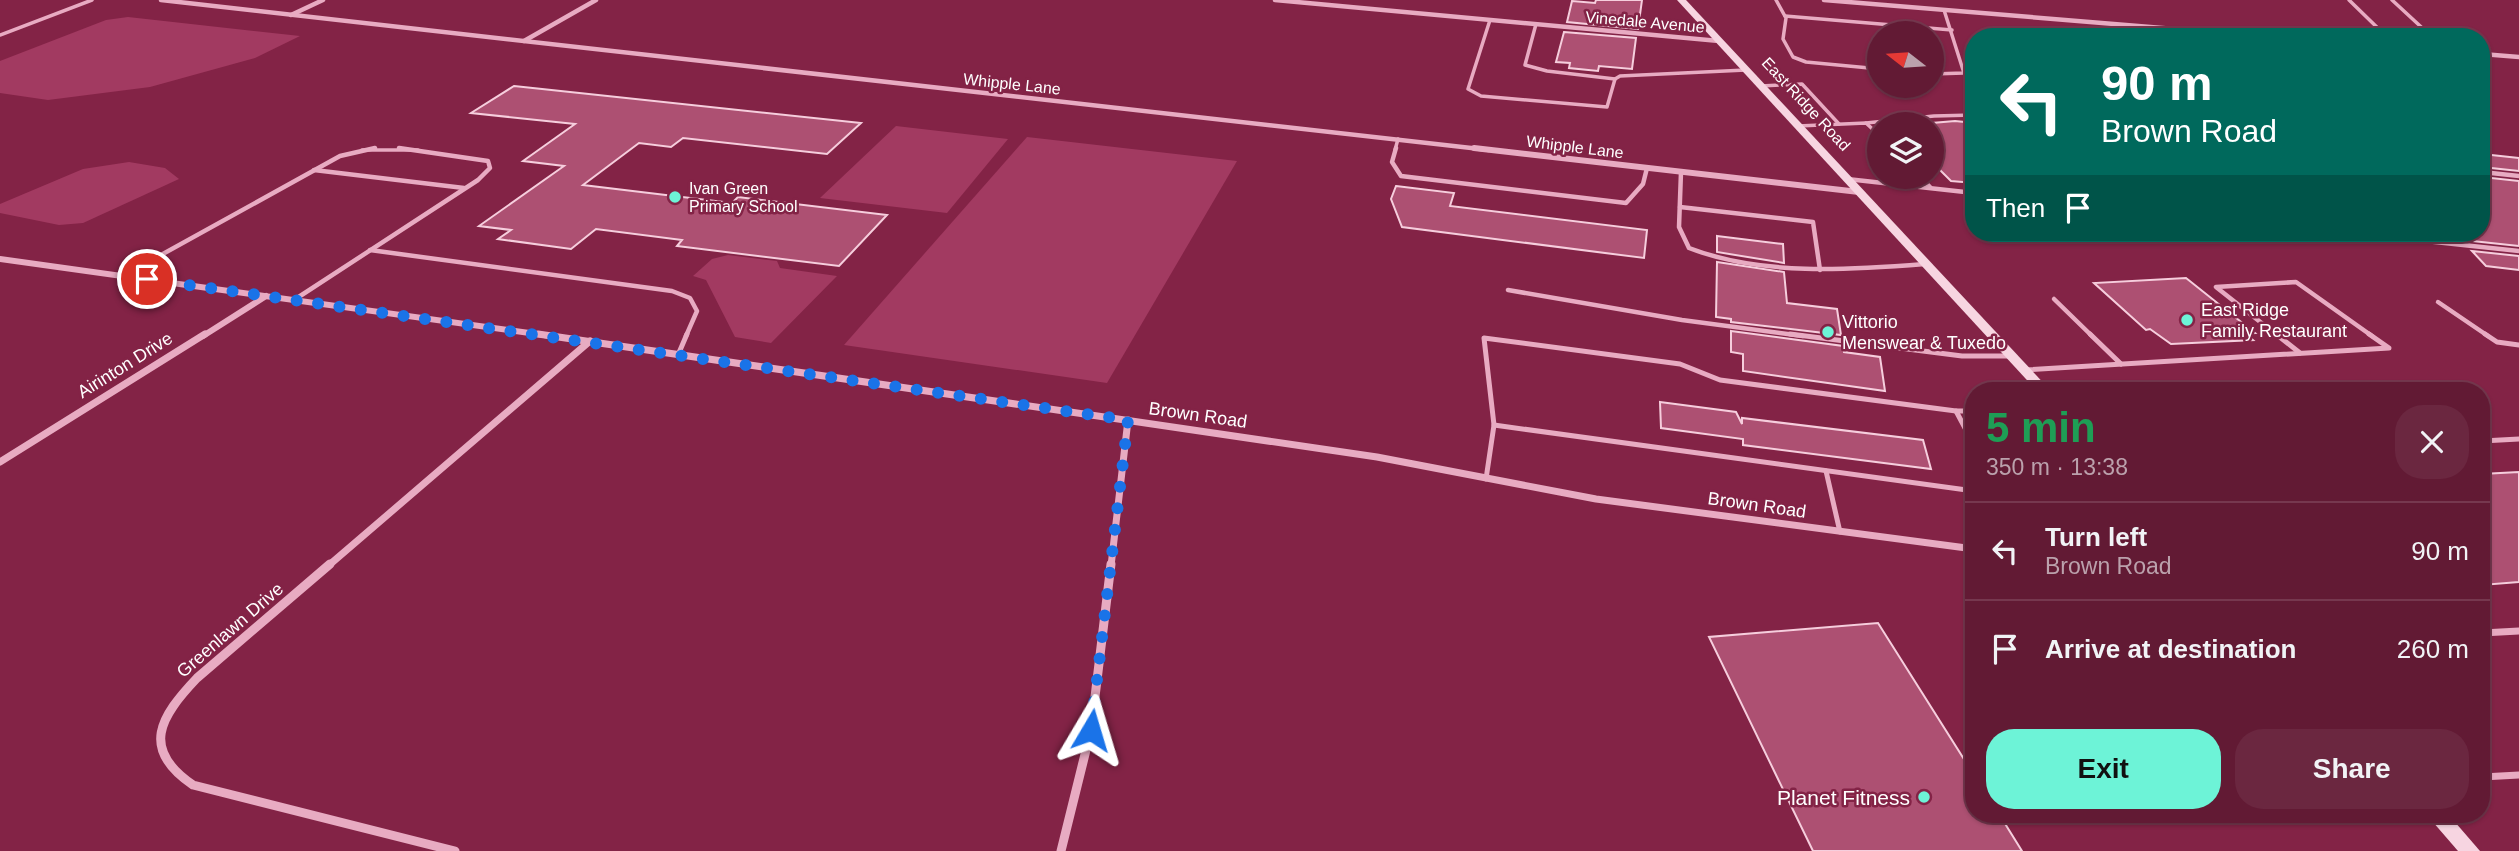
<!DOCTYPE html>
<meta charset="utf-8">
<style>
:root{--surface:#621a34;--page:#6b2740;--text:#f1f3f6;--muted:#bba1ac;--line:#76384f;--accent:#6df3d7}
body{margin:0;font-family:Arial,sans-serif;background:var(--page);color:var(--text);height:100vh;display:flex;flex-direction:column;font-size:26px;white-space:nowrap}
*{box-sizing:border-box;margin:0}
p{font-size:23px;color:var(--muted)}
.icon{flex:none;width:38px;height:38px;fill:none;stroke:currentColor;stroke-width:2;stroke-linecap:round;stroke-linejoin:round}
.map{position:relative;flex:1;overflow:hidden}
.panel{position:absolute;left:1965px;top:382px;width:525px;height:441px;display:flex;flex-direction:column;background:var(--surface);border-radius:28px;box-shadow:0 2px 5px #0004,0 0 0 2px var(--line)}
.panel>*{flex:none}
.guide{position:absolute;left:1965px;top:28px;width:525px;height:214px;border-radius:28px;box-shadow:0 2px 5px #0004,0 0 0 2px var(--line);background:#00695c;color:#fff;overflow:hidden}
.needle{width:46px;rotate:287deg}
.fabs{position:absolute;left:1867px;top:21px;display:grid;gap:14px}
.fabs a{display:grid;place-items:center;width:77px;height:77px;border-radius:50%;background:var(--surface);box-shadow:0 2px 5px #0004,0 0 0 2px var(--line);font-size:35px}
.pin{position:absolute;display:grid;place-items:center;width:60px;height:60px;color:#fff;margin:-30px;border:4px solid #fff;border-radius:50%;box-shadow:0 2px 7px #0007}
.me{position:absolute;width:77px;margin:-38px;rotate:7deg;stroke-linejoin:round;filter:drop-shadow(0 0 5px #0008)}
.turn{display:flex;align-items:center;gap:24px;height:147px;padding:0 21px;font-size:32px}
.turn .icon{width:91px;height:91px;stroke-width:2.5}
.turn b{display:block;font-size:49px;line-height:60px}
.then{display:flex;align-items:center;height:66px;padding:0 21px;background:#0003;gap:14px;font-size:26px}
.round{display:grid;place-items:center;flex:none;width:74px;height:74px;border-radius:28px;background:var(--page)}
.headline{display:flex;align-items:center;justify-content:space-between;height:119px;padding:0 21px}
h1{font-size:42px;font-weight:700;line-height:52px;color:#1e9e55}
.primary-button{display:flex;gap:14px;margin-top:auto;padding:14px 21px}
.primary-button a{flex:1;height:80px;border-radius:28px;background:var(--accent);color:#111;font-size:28px;font-weight:700;line-height:80px;text-align:center}
.primary-button a+a{background:var(--page);color:var(--text)}
ul{padding:0;list-style:none}
li{display:flex;align-items:center;gap:21px;height:98px;padding:0 21px;border-top:2px solid var(--line)}
li div{flex:1}
li b{display:block;font-size:26px}
li em{font-style:normal}
.map>svg:first-child{display:block}
.green{fill:#a23a61}
.building{fill:#ad5072;stroke:#f6cedd;stroke-width:2}
.lines{fill:none;stroke-linecap:round;stroke-linejoin:round}
.lane-far3{stroke:#e8abc2;stroke-width:3.5}
.lane-far2{stroke:#e8abc2;stroke-width:4.5}
.lane-far1{stroke:#e8abc2;stroke-width:5}
.lane{stroke:#e8abc2;stroke-width:7}
.street-far3{stroke:#e8abc2;stroke-width:4.5}
.street-far2{stroke:#e8abc2;stroke-width:6}
.street-far1{stroke:#e8abc2;stroke-width:7}
.street{stroke:#e8abc2;stroke-width:9}
.secondary{fill:#f7d5e1;fill-rule:evenodd}
.route{stroke:#1a73e8;stroke-width:12;stroke-dasharray:0 21.6}
.poi-dot{fill:#6df3d7;stroke:#832346;stroke-width:2.5}
.labels{text-anchor:middle;dominant-baseline:central;stroke-width:5;stroke-linejoin:round;paint-order:stroke}
.far-street-label{font-size:16px;fill:#fff;stroke:#832346}
.far-poi-label{font-size:16px;fill:#fff;stroke:#832346;text-anchor:start}
.poi-label{font-size:18px;fill:#fff;stroke:#832346;text-anchor:start}
.street-label{font-size:18px;fill:#fff;stroke:#832346}
.near-poi-label{font-size:21px;fill:#fff;stroke:#832346;text-anchor:end}
</style>
<div class="map">
<svg width="2519" height="851" viewBox="0 0 2519 851">
<rect width="100%" height="100%" fill="#832346"/>
<!-- green -->
<g class="green">
<path d="M128,17L300,36L255,58L150,87L48,100L0,93V61L106,20Z"/>
<path d="M896,126L1008,139L947,213L820,198Z"/>
<path d="M1027,137L1237,161L1107,383L844,345Z"/>
<path d="M129,162L165,168L179,179L83,223L59,225L0,213V204L83,169Z"/>
<path d="M728,255L777,261L780,268L837,276L771,343L735,337L706,280L693,276L712,259Z"/>
</g>
<!-- building -->
<g class="building">
<path d="M1596,0H1642L1638,29L1567,22L1572,1L1595,3Z"/>
<path d="M1564,32L1636,38L1632,69L1599,66L1598,71L1569,68L1570,63L1556,62Z"/>
<path d="M514,86L861,123L827,154L683,138L671,147L639,143L583,185L732,203L738,197L887,215L839,266L677,246L682,240L596,229L571,249L498,239L511,230L479,226L564,166L523,161L575,124L471,113Z"/>
<path d="M1955,121L1974,123V183L1951,181L1932,162V123Z"/>
<path d="M2482,154L2519,158V171L2482,167Z"/>
<path d="M2482,177L2519,181V246L2463,240L2456,233H2482Z"/>
<path d="M1396,186L1454,193L1450,206L1647,230L1644,258L1402,227L1391,199Z"/>
<path d="M1717,236L1783,244L1784,263L1717,252Z"/>
<path d="M2472,251L2519,256V270L2486,266Z"/>
<path d="M1717,262L1784,272L1787,303L1837,309L1841,335L1731,322V319L1716,317Z"/>
<path d="M2186,278L2255,333L2246,334L2253,340L2171,344L2150,329L2146,330L2094,283Z"/>
<path d="M1731,331L1843,346L1844,352L1880,357L1885,391L1743,371V354L1731,352Z"/>
<path d="M1660,402L1736,412L1742,424V418L1923,440L1931,469L1743,445V439L1661,428Z"/>
<path d="M2519,472V582L2482,585V474Z"/>
<path d="M1878,623L1974,775V814H1999L2022,851H1813L1709,637Z"/>
</g>
<g class="lines">
<!-- lane-far3 -->
<g class="lane-far3">
<path d="M1776,0L1786,18L1783,39L1793,57L1806,62L1880,69"/>
<path d="M2349,0L2387,37"/>
<path d="M2392,0L2432,37"/>
<path d="M1785,16L1952,30"/>
<path d="M1490,20L1468,89L1481,96L1607,107L1615,79L1620,76L1746,70"/>
<path d="M1536,24L1525,65L1547,71L1615,79"/>
<path d="M0,35L92,0"/>
<path d="M1932,74L1964,73L1944,10"/>
<path d="M1761,86L1802,84L1839,124"/>
<path d="M1866,123L1934,116L1974,115"/>
<path d="M1798,126L1866,123L1880,136"/>
<path d="M362,150H418"/>
<path d="M1395,150L1398,139"/>
</g>
<!-- lane-far2 -->
<g class="lane-far2">
<path d="M1396,148L1392,162L1401,176L1626,203L1643,184L1647,168"/>
<path d="M314,170L464,188"/>
<path d="M1681,172L1679,227L1689,248C1761,276 1849,270 1925,264"/>
<path d="M2482,172L2519,176"/>
<path d="M1920,177L1930,187"/>
<path d="M1847,179L1974,193"/>
<path d="M1680,207L1813,222L1820,270"/>
<path d="M2351,233L2519,251"/>
<path d="M2430,233L2437,241"/>
<path d="M370,250L672,291L690,298L697,311L686,336"/>
<path d="M123,276L340,156L375,148"/>
<path d="M1508,290L1682,320L1803,336"/>
<path d="M2054,299L2092,336"/>
<path d="M294,300L478,180L490,168L488,161L399,148"/>
<path d="M2438,302L2488,336"/>
<path d="M2278,336L2216,287L2296,282L2372,336"/>
</g>
<!-- lane-far1 -->
<g class="lane-far1">
<path d="M1790,334L1962,356H2011"/>
<path d="M2090,334L2121,364"/>
<path d="M2276,334L2300,353"/>
<path d="M2485,334L2497,342L2519,345"/>
<path d="M678,355L687,334"/>
<path d="M2024,370L2389,348L2369,334"/>
<path d="M1956,411L1974,445"/>
<path d="M1494,425L1974,491"/>
<path d="M2482,441L2519,439"/>
<path d="M1826,471L1840,532"/>
<path d="M1486,479L1494,425L1484,338L1680,364L1720,380L1956,411H1974"/>
</g>
<!-- lane -->
<g class="lane">
<path d="M2482,633L2519,631"/>
<path d="M2482,777L2519,775"/>
</g>
<!-- street-far3 -->
<g class="street-far3">
<path d="M161,0L1489,150"/>
<path d="M1275,0L1719,41"/>
<path d="M1824,0L2272,37"/>
<path d="M291,15L323,0"/>
<path d="M524,41L596,0"/>
<path d="M2482,54L2519,57"/>
</g>
<!-- street-far2 -->
<g class="street-far2">
<path d="M1474,148L1859,192"/>
<path d="M0,259L551,336"/>
<path d="M203,336L266,296"/>
</g>
<!-- street-far1 -->
<g class="street-far1">
<path d="M538,334L1377,457L1596,499L1974,549"/>
<path d="M0,462L205,334"/>
<path d="M328,566L590,341"/>
<path d="M1111,566L1128,420"/>
</g>
<!-- street -->
<g class="street">
<path d="M330,564L197,678C160,717 140,749 193,785L455,851"/>
<path d="M1061,851L1091,730L1111,564"/>
</g>
<!-- secondary -->
<g class="secondary">
<path d="M1677,0H1686L2050,390H2036Z"/>
<path d="M2426,814H2448L2480,851H2458Z"/>
</g>
</g>
<g class="lines">
<!-- route -->
<path class="route" d="M147,279L1128,420L1091,730"/>
</g>
<!-- markers -->
<g class="poi-dot">
<circle cx="675" cy="197" r="7"/>
<circle cx="2187" cy="320" r="7"/>
<circle cx="1828" cy="332" r="7"/>
<circle cx="1924" cy="797" r="7"/>
</g>
<g class="labels">
<!-- far-street labels -->
<g class="far-street-label">
<text transform="translate(1645 22) rotate(5)">Vinedale Avenue</text>
<text transform="translate(1012 84) rotate(6)">Whipple Lane</text>
<text transform="translate(1806 104) rotate(47)">East Ridge Road</text>
<text transform="translate(1575 147) rotate(7)">Whipple Lane</text>
</g>
<!-- far-poi labels -->
<g class="far-poi-label">
<text x="689" y="188">Ivan Green<tspan x="689" dy="18">Primary School</tspan></text>
</g>
<!-- poi labels -->
<g class="poi-label">
<text x="2201" y="310">East Ridge<tspan x="2201" dy="21">Family Restaurant</tspan></text>
<text x="1842" y="322">Vittorio<tspan x="1842" dy="21">Menswear &amp; Tuxedo</tspan></text>
</g>
<!-- street labels -->
<g class="street-label">
<text transform="translate(125 365) rotate(-32)">Airinton Drive</text>
<text transform="translate(1198 415) rotate(8)">Brown Road</text>
<text transform="translate(1757 505) rotate(8)">Brown Road</text>
<text transform="translate(230 630) rotate(-41)">Greenlawn Drive</text>
</g>
<!-- near-poi labels -->
<g class="near-poi-label">
<text x="1910" y="797">Planet Fitness</text>
</g>
</g>
</svg>
<div class="fabs">
<a><svg class="needle" viewBox="-14 -14 28 28"><path d="M0-13l5 13h-10z" fill="#e53935"/><path d="M0 13l5-13h-10z" fill="#bba1ac"/></svg></a>
<a><svg class="icon" aria-label="layers" viewBox="0 0 24 24"><path d="M12 4l9 5-9 5-9-5zM3 14l9 5 9-5"/></svg></a>
</div>
<div class="pin" style="left:147px;top:279px;background:#d93025"><svg class="icon" aria-label="arrive" viewBox="0 0 24 24"><path d="M6 21V4h12l-3 4 3 4H6"/></svg></div>
<svg class="me" style="left:1091px;top:730px" viewBox="-20 -20 40 40"><path d="M0-17L14 15 0 8-14 15z" fill="#1a73e8" stroke="#fff" stroke-width="4"/></svg>
<div class="guide">
<div class="turn"><svg class="icon" aria-label="left" viewBox="0 0 24 24"><path d="M17 20v-9H6M10 6l-5 5 5 5"/></svg><div><b>90 m</b>Brown Road</div></div>
<div class="then">Then<svg class="icon" aria-label="arrive" viewBox="0 0 24 24"><path d="M6 21V4h12l-3 4 3 4H6"/></svg></div>
</div>
<section class="panel">
<div class="headline"><div><h1>5 min</h1><p>350 m · 13:38</p></div><a class="round"><svg class="icon" aria-label="close" viewBox="0 0 24 24"><path d="M6 6l12 12M18 6L6 18"/></svg></a></div>
<ul>
<li><svg class="icon" aria-label="left" viewBox="0 0 24 24"><path d="M17 20v-9H6M10 6l-5 5 5 5"/></svg><div><b>Turn left</b><p>Brown Road</p></div><em>90 m</em></li>
<li><svg class="icon" aria-label="arrive" viewBox="0 0 24 24"><path d="M6 21V4h12l-3 4 3 4H6"/></svg><div><b>Arrive at destination</b></div><em>260 m</em></li>
</ul>
<div class="primary-button"><a>Exit</a><a>Share</a></div>
</section>
</div>
